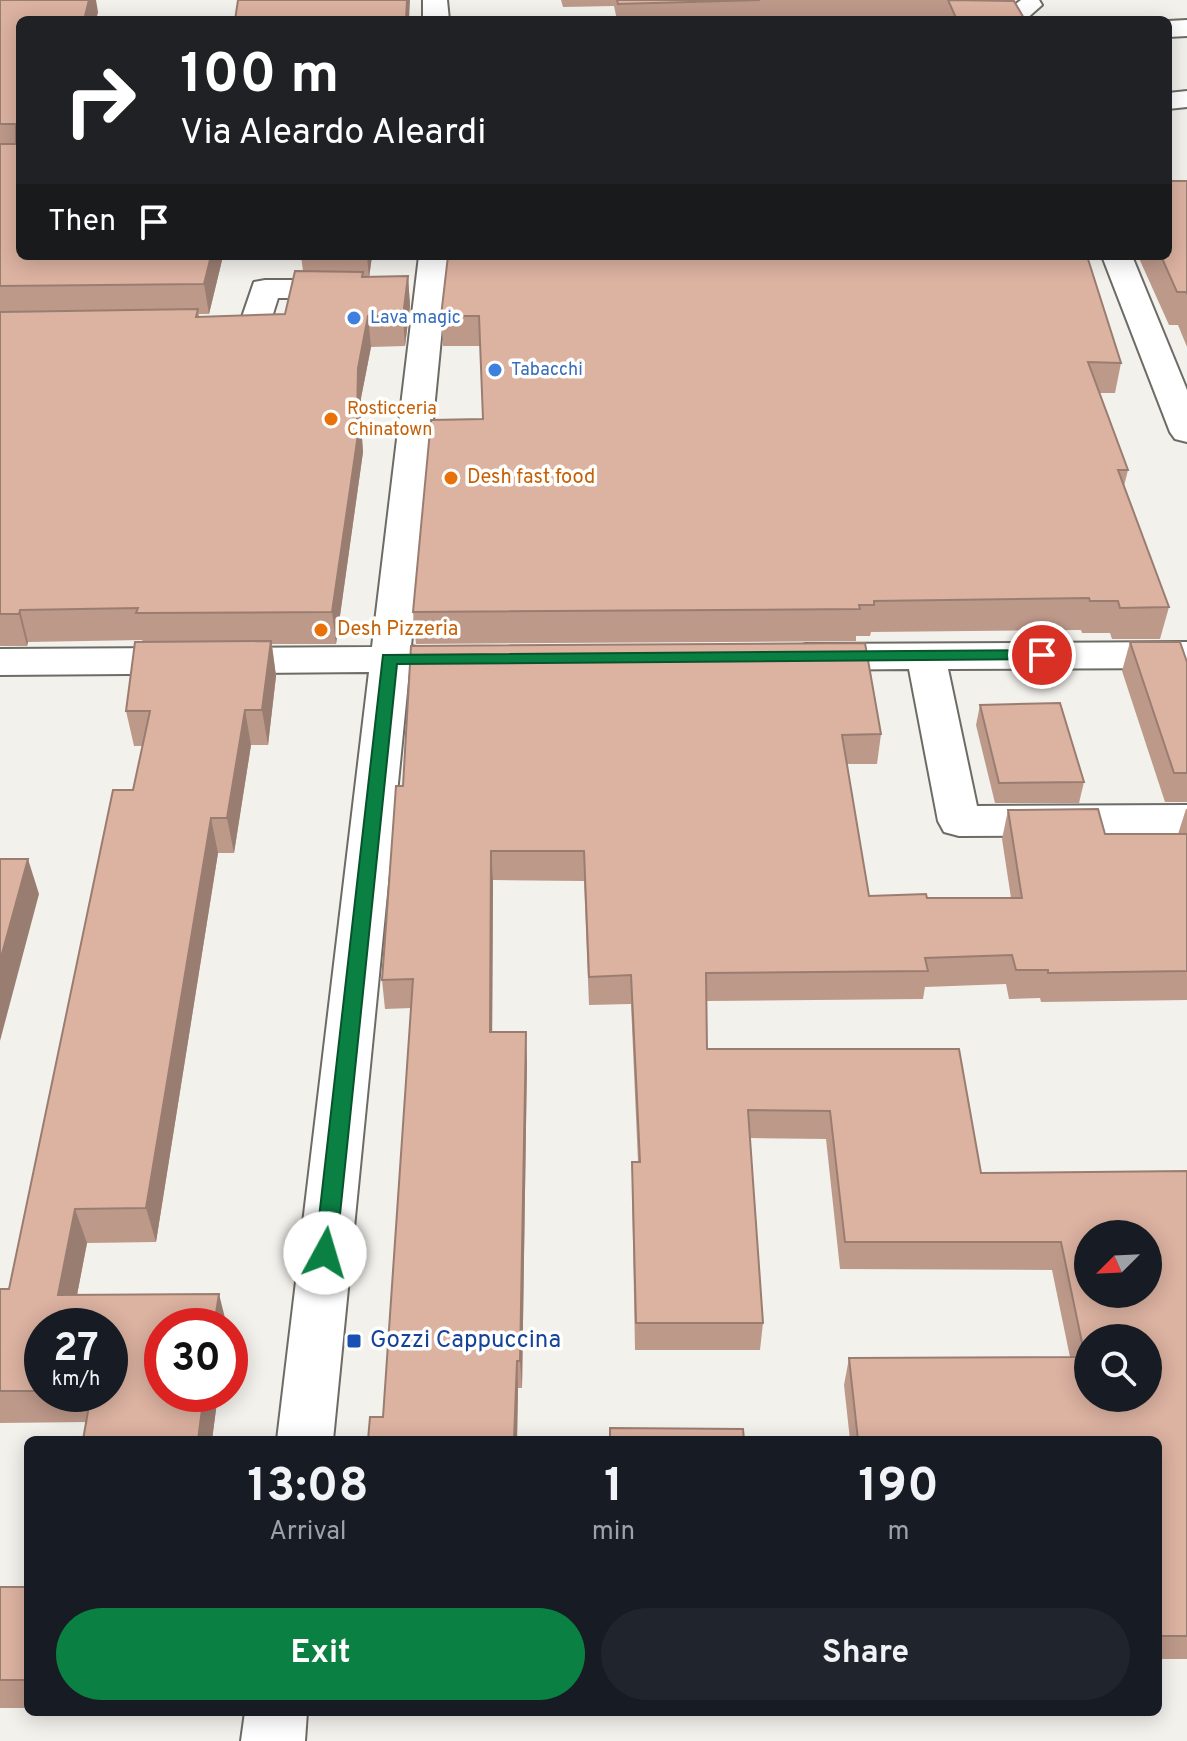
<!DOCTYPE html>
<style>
:root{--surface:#171b24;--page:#20242c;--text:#f1f3f6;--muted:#9ea1a6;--accent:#0b8043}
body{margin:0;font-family:Overpass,sans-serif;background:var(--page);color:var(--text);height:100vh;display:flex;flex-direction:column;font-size:30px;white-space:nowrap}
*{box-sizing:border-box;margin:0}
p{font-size:26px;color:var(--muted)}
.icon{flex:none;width:44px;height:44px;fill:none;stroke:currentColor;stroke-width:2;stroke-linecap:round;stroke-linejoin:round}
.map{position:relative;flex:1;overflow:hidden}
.details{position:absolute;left:24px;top:1436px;width:1138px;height:280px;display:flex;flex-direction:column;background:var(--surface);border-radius:12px;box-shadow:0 4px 20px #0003}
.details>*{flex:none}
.guide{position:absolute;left:16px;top:16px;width:1156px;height:244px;border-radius:12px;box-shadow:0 4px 20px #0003;background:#202124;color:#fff;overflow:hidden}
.needle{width:52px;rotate:246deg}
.controls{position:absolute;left:1074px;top:1220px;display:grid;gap:16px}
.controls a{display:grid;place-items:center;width:88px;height:88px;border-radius:50%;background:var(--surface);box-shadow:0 4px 20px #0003;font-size:40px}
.speed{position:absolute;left:24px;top:1308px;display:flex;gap:16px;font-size:40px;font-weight:700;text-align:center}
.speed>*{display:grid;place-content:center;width:104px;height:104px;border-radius:50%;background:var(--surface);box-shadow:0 4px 20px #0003;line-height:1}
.speed small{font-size:20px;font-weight:400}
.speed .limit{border:12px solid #d22;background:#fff;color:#111}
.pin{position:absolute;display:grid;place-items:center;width:68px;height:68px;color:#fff;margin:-34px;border:4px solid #fff;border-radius:50%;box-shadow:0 2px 8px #0007}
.me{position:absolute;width:88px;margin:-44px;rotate:6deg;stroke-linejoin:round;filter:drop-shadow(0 0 6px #0008)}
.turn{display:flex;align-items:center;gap:28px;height:168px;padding:0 32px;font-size:36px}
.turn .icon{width:104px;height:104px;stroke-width:2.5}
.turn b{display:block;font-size:56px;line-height:68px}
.then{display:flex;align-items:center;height:76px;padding:0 32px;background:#0003;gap:16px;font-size:30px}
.eta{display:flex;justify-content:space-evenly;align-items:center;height:136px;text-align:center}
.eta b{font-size:48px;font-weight:700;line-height:56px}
.button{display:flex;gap:16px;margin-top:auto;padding:16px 32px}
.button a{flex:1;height:92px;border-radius:48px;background:var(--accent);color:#fff;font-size:32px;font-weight:700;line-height:92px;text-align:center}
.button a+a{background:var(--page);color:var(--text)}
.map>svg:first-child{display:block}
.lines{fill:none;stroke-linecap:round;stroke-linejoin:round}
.minor-casing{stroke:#6c6b66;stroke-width:4}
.minor{fill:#fff;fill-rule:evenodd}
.wall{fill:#bd998a;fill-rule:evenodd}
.shaded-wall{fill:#9a7d71}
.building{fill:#dcb2a1;stroke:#9a7d71;stroke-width:2;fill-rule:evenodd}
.route{fill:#0b8043;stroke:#07532c;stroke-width:2}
.shop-dot{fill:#3f7fe0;stroke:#fffffe;stroke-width:3}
.food-dot{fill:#e8710a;stroke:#fffffe;stroke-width:3}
.transit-dot{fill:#1a4fb4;stroke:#fffffe;stroke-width:3}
.labels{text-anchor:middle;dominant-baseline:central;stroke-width:7;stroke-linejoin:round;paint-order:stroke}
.far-shop-label{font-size:18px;fill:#366cbe;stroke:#fffffe;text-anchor:start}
.far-food-label{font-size:18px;fill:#c56008;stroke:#fffffe;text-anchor:start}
.food-label{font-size:20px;fill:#c56008;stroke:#fffffe;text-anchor:start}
.near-transit-label{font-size:24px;fill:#164399;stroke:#fffffe;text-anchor:start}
</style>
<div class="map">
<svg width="1187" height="1741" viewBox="0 0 1187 1741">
<rect width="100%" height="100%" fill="#f3f1ec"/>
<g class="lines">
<defs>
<g id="minor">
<path d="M423,0H447L449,20H423Z"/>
<path d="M1021,0H1039L1042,5L1025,20H995Z"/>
<path d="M1187,20V36L1168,37V21Z"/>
<path d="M1187,91V107L1168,109V93Z"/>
<path d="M419,256H449L411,646L432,650L438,659L432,668L409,672L333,1440H277L369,672L0,675V649L372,647Z"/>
<path d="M1102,256H1132L1187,390V442L1175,439L1170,432Z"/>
<path d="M265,280H349L360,282L365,289L360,296L349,298H278L267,333L206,337L195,334L190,327L195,320L242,317L254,282Z"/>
<path d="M1187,642V668L948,669L977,806L1187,805V835L959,836L944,832L938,821L909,669L806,670L792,666L786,657L792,648L806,644Z"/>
<path d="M245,1712H307L305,1741H241Z"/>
</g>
</defs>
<!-- minor casing -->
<use href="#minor" class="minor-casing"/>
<!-- minor -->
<use href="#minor" class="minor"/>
</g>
<!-- wall -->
<g class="wall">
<path d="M0,0L98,12L20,256H223L209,314H199V317L285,314L303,271L301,256H372L369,277L408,276L410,306L405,346L371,347L361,398V425L363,452L336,644H272L276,676L268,745H251L234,853H218L156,1242L87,1243L77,1295L162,1394H218L212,1440H83L86,1422L0,1423V1289H9L133,790L143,746H134L126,711L143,642L142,640L28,642L27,646H0ZM42,1326L110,1394H42Z"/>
<path d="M561,0H1005L1025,20H944L943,17L835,20H617L614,6L563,7Z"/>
<path d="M1187,181V347L1178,325H1169L1138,256H1168Z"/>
<path d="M448,256L1121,363L1115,393H1099L1128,470L1124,486L1169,607L1160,639H1112L1110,633H1082L1081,630L871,632L870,636H856V641L416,644L413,612L483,419L480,346H443L441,316Z"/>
<path d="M1130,642L1187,662V802H1165L1122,671Z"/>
<path d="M411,646L881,734L877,764H847L869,896L927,898H1011L1002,839L1008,810L1105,834H1178L1186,809H1187V1000L1041,1002L1040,998L1009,999L1006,984L925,987L923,999L707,1001V1049L981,1173L1187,1171V1659H1158V1440H850L844,1385L849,1358L1070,1357L1052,1270L840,1269L826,1139L750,1138L763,1323L760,1350H635L632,1190V1162H638L631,1004L589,1005L584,881L493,880L492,1032L527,1061L522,1388H518L517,1440H368L383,1417L411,1008L385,1009L382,980L403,786Z"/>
<path d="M980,705L1084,782L1079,803H995L976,725Z"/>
<rect x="0" y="1587" width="28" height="121"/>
</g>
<!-- shaded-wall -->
<g class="shaded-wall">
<path d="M89,0H96L98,12L96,20H84Z"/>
<path d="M407,0H410L409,20H406Z"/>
<path d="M211,256H223L209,314L204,284Z"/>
<path d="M367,256H372L369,278Z"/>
<path d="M408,276L410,306L405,346L403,316Z"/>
<path d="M368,316L371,347L361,398V425L363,452L336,644L332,612L357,421L358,368Z"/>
<path d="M20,610L28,642L27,646L19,614Z"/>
<path d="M271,641L276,676L268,745L262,710Z"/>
<path d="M245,710L251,745L234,853L227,818Z"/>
<path d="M211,818L218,853L156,1242L146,1208Z"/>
<path d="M491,851L493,880L492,1061L490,1032Z"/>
<path d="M28,859L39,894L0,1041V961Z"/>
<path d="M526,1032L527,1061L522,1388L520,1361Z"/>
<path d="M75,1209L87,1243L71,1326L58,1295Z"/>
<path d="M219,1294L227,1326H214Z"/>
<path d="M517,1361L518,1388L517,1440H514Z"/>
<path d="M204,1394H218L212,1440H198Z"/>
</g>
<!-- building -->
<g class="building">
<path d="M0,0H89L84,20H20V256H211L204,284L0,286V144H16V124H0Z"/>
<path d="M238,0H407L406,20H235Z"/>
<path d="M617,0H760L618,4Z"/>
<path d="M948,0L1014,1L1025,20H957Z"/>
<path d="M1168,181H1187V294L1186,292H1177L1161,256H1168Z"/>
<path d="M448,256H1087L1121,363L1088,362L1128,470H1118L1169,607L1120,608L1118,601H1090L1089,598L874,601V605H859L860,609L413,612L431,420L483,419L479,316H441Z"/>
<path d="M295,271L363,272L362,277L408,276L403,316H368L358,368L357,421H360L332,612L140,613H136L138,608L20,610L19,614H0V312L198,309L196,317L285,314Z"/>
<path d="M271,641L262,710H245L227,818H211L146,1208L75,1209L58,1295L219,1294L214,1326H162V1394H204L198,1440H83L91,1394H110V1326H42V1391H0V1289H9L113,790H133L150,711H126L135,642Z"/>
<path d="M1130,642H1180L1187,662V773H1174Z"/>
<path d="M865,643L881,734L842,735L869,896L926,894L927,898H1022L1008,810L1098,809L1105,834H1187V971L1048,973V970H1016L1012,955L925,958L928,971L706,973L707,1049H959L981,1173L1187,1171V1636H1158V1440H858L849,1358L1085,1357L1061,1242H845L830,1111L748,1110L763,1323H636L632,1162H640L631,975L589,977L584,851H491L490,1032H526L520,1361H517L514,1440H368L370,1417H383L413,979L382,980L396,786H403L411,646ZM1088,1234H1148V1294H1088ZM1088,1338H1148V1398H1088Z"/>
<path d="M1060,703L1084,782L999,783L980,705Z"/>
<path d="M0,859H28L0,961Z"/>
<path d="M610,1428L743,1429L744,1440H610Z"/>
<rect x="0" y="1587" width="28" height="93"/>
</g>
<!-- route -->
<path class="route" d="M1042,650L1050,655L1048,659L397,664L336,1253L333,1259L325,1262L318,1259L315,1253L383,655Z"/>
<!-- markers -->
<g class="shop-dot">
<circle cx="354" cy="318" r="8"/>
<circle cx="495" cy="370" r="8"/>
</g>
<g class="food-dot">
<circle cx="331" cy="419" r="8"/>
<circle cx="451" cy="478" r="8"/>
<circle cx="321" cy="630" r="8"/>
</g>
<rect class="transit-dot" x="346" y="1333" width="16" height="16" rx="4"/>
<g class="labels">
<!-- far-shop labels -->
<g class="far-shop-label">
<text x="370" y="318">Lava magic</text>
<text x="511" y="370">Tabacchi</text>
</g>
<!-- far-food labels -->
<g class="far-food-label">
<text x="347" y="409">Rosticceria<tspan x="347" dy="21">Chinatown</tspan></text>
</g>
<!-- food labels -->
<g class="food-label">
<text x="467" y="478">Desh fast food</text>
<text x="337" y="630">Desh Pizzeria</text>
</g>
<!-- near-transit labels -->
<g class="near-transit-label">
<text x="370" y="1341">Gozzi Cappuccina</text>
</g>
</g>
</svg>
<div class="controls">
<a><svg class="needle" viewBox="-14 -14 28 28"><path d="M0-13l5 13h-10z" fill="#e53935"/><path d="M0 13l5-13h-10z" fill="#9ea1a6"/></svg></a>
<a><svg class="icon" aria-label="search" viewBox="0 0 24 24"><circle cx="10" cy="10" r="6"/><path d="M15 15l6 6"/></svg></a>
</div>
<div class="speed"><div>27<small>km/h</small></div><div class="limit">30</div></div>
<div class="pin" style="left:1042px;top:655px;background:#d93025"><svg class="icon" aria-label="arrive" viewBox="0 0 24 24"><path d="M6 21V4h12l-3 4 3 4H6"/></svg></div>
<svg class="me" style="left:325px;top:1253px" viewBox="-20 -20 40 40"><circle r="19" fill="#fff"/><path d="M0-13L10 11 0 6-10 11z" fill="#0b8043"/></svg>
<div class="guide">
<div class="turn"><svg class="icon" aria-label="right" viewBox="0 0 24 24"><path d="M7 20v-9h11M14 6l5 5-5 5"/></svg><div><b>100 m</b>Via Aleardo Aleardi</div></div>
<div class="then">Then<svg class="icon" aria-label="arrive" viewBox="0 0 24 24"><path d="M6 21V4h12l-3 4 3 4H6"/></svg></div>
</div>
<section class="details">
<div class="eta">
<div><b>13:08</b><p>Arrival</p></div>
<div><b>1</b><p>min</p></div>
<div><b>190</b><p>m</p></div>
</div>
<div class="button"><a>Exit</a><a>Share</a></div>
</section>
</div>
